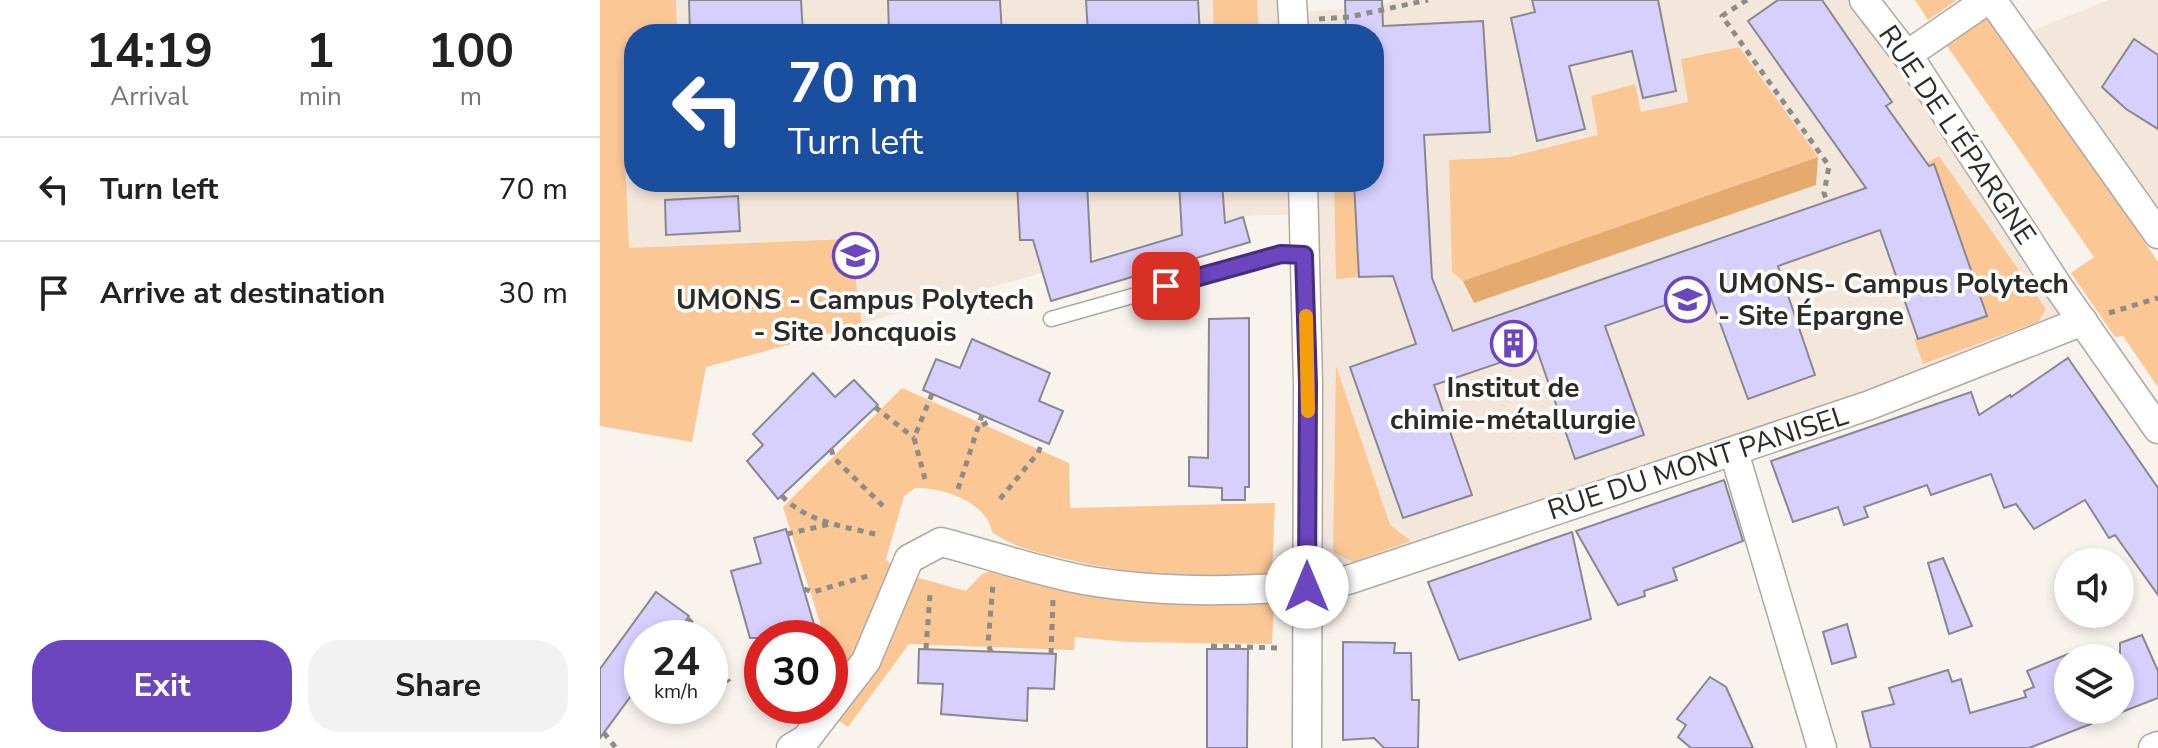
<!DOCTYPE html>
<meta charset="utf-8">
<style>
:root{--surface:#fff;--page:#f2f2f2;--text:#222;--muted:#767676;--line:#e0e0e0;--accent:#6b46be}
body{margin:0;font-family:"Nunito Sans",sans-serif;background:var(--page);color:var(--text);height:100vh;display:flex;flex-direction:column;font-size:30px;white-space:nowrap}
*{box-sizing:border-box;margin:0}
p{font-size:26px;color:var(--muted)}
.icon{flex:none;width:44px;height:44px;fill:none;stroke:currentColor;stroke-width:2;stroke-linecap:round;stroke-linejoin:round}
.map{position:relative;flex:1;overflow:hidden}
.sheet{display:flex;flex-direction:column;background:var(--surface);width:600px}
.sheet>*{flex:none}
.top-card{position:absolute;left:24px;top:24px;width:760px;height:168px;border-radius:32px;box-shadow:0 4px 12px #0003;background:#1a4fa0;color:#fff;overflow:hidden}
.buttons{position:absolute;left:1454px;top:548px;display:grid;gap:16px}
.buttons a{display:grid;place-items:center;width:80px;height:80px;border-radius:50%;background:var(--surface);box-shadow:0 4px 12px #0003;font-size:40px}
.speed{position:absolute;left:24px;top:620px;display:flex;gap:16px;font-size:40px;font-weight:700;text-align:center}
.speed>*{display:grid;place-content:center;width:104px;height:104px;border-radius:50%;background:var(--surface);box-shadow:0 4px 12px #0003;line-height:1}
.speed small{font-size:20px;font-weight:400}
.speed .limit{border:12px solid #d22;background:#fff;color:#111}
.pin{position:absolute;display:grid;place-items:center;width:68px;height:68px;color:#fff;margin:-34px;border-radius:16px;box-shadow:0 4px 12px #0006}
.me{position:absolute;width:88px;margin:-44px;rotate:0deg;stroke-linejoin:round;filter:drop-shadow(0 0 6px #0008)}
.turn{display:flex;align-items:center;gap:28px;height:168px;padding:0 32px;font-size:36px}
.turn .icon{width:104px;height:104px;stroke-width:2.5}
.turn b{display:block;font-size:56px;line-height:68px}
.eta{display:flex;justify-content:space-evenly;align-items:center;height:136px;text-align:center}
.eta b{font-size:48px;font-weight:700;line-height:56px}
.button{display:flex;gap:16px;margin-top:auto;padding:16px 32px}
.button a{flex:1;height:92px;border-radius:32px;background:var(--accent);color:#fff;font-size:32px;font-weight:700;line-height:92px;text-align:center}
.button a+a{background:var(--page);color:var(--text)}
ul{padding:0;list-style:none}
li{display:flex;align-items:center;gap:24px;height:104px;padding:0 32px;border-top:2px solid var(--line)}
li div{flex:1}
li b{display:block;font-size:30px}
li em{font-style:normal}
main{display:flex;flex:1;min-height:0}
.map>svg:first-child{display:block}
.built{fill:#f3e7dc;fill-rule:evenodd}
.green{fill:#fbc795}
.water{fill:#e4aa6e}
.building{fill:#d7cffc;stroke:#89888f;stroke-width:2}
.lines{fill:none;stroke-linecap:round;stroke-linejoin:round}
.service-casing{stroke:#afa9a3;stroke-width:17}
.minor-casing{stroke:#afa9a3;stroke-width:31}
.path{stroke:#8f8b86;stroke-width:5;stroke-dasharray:6 6;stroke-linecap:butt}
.service{stroke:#fff;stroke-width:14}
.minor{stroke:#fff;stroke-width:28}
.route-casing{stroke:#462e7c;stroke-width:20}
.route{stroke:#6b46be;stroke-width:14}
.slow{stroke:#f59e0b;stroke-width:14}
.labels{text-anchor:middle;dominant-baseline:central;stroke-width:7;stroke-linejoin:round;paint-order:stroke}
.street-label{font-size:28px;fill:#2d2b28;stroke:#fff}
.poi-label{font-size:28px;font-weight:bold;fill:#2d2b28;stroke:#fff}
</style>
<main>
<section class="sheet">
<div class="eta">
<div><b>14:19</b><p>Arrival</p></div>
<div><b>1</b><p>min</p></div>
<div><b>100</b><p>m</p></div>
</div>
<ul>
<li><svg class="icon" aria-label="left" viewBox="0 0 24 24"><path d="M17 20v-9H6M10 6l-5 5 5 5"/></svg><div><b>Turn left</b></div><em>70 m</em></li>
<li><svg class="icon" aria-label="arrive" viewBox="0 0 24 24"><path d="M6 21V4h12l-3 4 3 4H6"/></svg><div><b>Arrive at destination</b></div><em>30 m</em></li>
</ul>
<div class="button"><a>Exit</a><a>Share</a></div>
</section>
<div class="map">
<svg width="1558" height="748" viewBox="0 0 1558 748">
<rect width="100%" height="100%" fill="#f9f3ed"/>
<!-- built -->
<g class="built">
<path d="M0,0H692L693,13L766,7L797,0H1264L1483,321L707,587L703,214L646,216L106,367L92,442L0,426ZM34,34H774V182H34Z"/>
<path d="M1509,0H1558V234L1418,36Z"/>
</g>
<!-- green -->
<g class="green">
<path d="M0,0H76L77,34H34V159L25,160L29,248L250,239L262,325L106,367L92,442L0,426Z"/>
<path d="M613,0H657L659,34H614Z"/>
<path d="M1315,0H1357L1328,20Z"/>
<path d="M1389,13L1558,262V387L1523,336L1515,337L1471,273L1494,257L1345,43Z"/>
<path d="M1139,47L1218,157L863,281L852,272L849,160L910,157L998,135L991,96L1035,84L1041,112L1088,102L1081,59Z"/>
<path d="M1339,156L1446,309L1438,322L1323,364L1314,339L1377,319L1325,164Z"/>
<path d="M734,182H754L759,277L736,279Z"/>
<path d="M736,366L790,525L811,541L753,562L733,552Z"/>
<path d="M302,388L469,463L470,508L675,503L672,575C595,577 537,577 462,558C436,552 414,548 392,532C387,502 343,487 315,488L304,496L286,559L298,573L230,698V638H225L183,507Z"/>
<path d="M396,569L544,598L674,602L672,644L527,642L475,637L474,650L309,644L248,727L233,717L315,577L366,591L382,574Z"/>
</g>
<!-- water -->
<path class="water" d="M1218,157L1216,185L874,303L863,281Z"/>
<!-- building -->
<g class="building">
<path d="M89,0H201L203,34H90Z"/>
<path d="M288,0H400L402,34H289Z"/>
<path d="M486,0H598L600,34H488Z"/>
<path d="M745,0H782L783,26L883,21L890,132L824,135L832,278L853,331L1266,188L1148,21L1178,0H1222L1292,102L1286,106L1329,166L1334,164L1387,316L1318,339L1280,230L1178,266L1215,375L1148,399L1108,290L1005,326L1044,435L975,459L937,350L834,385L872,495L803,518L750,367L816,344L793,276L759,277L754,182H774V34H746Z"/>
<path d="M932,0H1058L1076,91L1043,98L1032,51L969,66L985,129L937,141L911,18L935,12Z"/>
<path d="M1534,39L1558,55V129L1526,109L1502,87Z"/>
<path d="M417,182H487L491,262L582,235L579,182H622L625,223L643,217L650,242L451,301L433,240H420Z"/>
<path d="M138,196L140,231L66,235L65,200Z"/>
<path d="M649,318V487H645V500H622V488L589,486V457L608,458L609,319Z"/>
<path d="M372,339L450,373L439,401L463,411L449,444L323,390L336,359L360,368Z"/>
<path d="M1468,358L1558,488V595L1515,535L1509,538L1485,500L1434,529L1416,504L1404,508L1391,474L1331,495L1327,485L1264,507L1268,517L1244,525L1238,507L1193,522L1171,461L1371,392L1379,415L1410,395L1411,397Z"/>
<path d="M213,373L235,397L254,380L278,405L178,499L147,461L163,445L153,434Z"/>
<path d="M1124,480L1143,541L1073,568L1077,580L1044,591L1045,596L1018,605L976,531Z"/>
<path d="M186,529L218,638H150L131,571L161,563L154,538Z"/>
<path d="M972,532L991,619L859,660L828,582Z"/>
<path d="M1343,558L1372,626L1349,634L1328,563Z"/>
<path d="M56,592L89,616L74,638H42V681L0,738V669Z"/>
<path d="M1247,624L1256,657L1232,664L1223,632Z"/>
<path d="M1542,635L1558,671V698L1429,748H1271L1262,712L1294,704L1289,688L1348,670L1352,682L1361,679L1370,713L1426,697L1424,691L1434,687L1427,671L1468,654V710H1520V643Z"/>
<path d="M743,642L795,643L794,653H811L812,700H819L818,748H784L774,738L743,740Z"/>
<path d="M319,649L456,654L454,689L428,688L427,721L341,714L343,684L318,683Z"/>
<path d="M607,649H648L647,748H607Z"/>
<path d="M1110,677L1126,687L1153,748H1091L1078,737L1086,725L1077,719Z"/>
</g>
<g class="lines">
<defs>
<path id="service" d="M451,319L681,254L704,255"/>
<g id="minor">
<path d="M692,0L694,34"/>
<path d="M1264,0L1315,66L1459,288L1558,429"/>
<path d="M1392,0L1558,234"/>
<path d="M1307,55L1387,0"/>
<path d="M703,182L708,384L707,748"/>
<path d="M1134,452L1222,748"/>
<path d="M191,748L206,739L266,661L309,559L341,542C388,554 436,571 484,580C563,594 669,593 748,580L1270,405L1483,321"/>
<path d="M1553,748L1558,746"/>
</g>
</defs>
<!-- service casing -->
<use href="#service" class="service-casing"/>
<!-- minor casing -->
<use href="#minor" class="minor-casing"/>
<!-- path -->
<g class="path">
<path d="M1147,0L1122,16L1229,166L1224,193L1227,201"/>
<path d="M719,19L749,17L828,0"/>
<path d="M1509,313L1558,298"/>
<path d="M275,407L314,438"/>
<path d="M382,425L393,420"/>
<path d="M231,449L234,458L286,509"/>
<path d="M325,479L314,438L332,394"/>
<path d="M358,489L382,415"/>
<path d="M182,496C206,522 247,527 279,535"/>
<path d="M400,499L438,453L443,441"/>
<path d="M187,534L230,524"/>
<path d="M204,589L213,592L271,575"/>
<path d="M88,619L105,638"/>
<path d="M611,646L679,648"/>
<path d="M110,648L129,682"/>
<path d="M326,649L330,594"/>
<path d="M391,652L388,644L393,584"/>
<path d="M451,654L453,600"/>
<path d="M41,682L42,683"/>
<path d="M72,706L88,718"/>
<path d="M4,733L16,748"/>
</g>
<!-- service -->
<use href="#service" class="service"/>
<!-- minor -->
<use href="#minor" class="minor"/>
</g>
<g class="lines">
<defs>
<path id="route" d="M566,286L681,254L704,255L708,384L707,587"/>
</defs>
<!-- route casing -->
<use href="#route" class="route-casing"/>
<!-- route -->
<use href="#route" class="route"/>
<!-- slow -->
<path class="slow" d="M706,316L708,411"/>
</g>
<!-- icons -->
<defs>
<symbol id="university-ring" viewBox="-11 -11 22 22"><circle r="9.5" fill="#fff" stroke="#6b46be" stroke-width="1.5"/><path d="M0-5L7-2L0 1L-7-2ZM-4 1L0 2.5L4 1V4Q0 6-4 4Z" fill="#6b46be"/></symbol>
<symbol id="building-ring" viewBox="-11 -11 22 22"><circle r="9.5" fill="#fff" stroke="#6b46be" stroke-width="1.5"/><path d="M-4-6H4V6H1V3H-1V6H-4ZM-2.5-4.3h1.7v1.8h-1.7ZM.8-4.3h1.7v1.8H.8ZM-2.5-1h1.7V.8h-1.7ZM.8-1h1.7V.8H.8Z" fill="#6b46be"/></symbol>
</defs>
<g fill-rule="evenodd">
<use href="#university-ring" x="230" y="230" width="51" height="51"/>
<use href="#university-ring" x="1062" y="274" width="51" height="51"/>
<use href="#building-ring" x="888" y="318" width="51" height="51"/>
</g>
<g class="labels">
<!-- street labels -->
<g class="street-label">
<text transform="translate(1357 135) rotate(56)">RUE DE L'ÉPARGNE</text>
<text transform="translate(1098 463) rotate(-18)">RUE DU MONT PANISEL</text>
</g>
<!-- poi labels -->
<g class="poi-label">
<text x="1118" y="284" text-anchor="start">UMONS- Campus Polytech<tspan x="1118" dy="32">- Site Épargne</tspan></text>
<text x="255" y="300">UMONS - Campus Polytech<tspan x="255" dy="32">- Site Joncquois</tspan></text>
<text x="913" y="388">Institut de<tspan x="913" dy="32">chimie-métallurgie</tspan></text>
</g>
</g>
</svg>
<div class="buttons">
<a><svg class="icon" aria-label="sound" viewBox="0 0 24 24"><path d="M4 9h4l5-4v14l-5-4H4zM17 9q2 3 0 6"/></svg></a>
<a><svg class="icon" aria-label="layers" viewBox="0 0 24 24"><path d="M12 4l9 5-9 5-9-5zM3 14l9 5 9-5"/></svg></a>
</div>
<div class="speed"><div>24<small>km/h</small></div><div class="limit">30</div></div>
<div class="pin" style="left:566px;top:286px;background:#d93025"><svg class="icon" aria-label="arrive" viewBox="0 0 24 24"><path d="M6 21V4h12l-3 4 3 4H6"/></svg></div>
<svg class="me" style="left:707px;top:587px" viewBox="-20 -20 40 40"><circle r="19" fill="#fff"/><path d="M0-13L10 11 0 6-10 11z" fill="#6b46be"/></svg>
<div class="top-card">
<div class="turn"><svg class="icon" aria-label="left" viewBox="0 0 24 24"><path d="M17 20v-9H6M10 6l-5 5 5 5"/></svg><div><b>70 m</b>Turn left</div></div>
</div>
</div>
</main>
